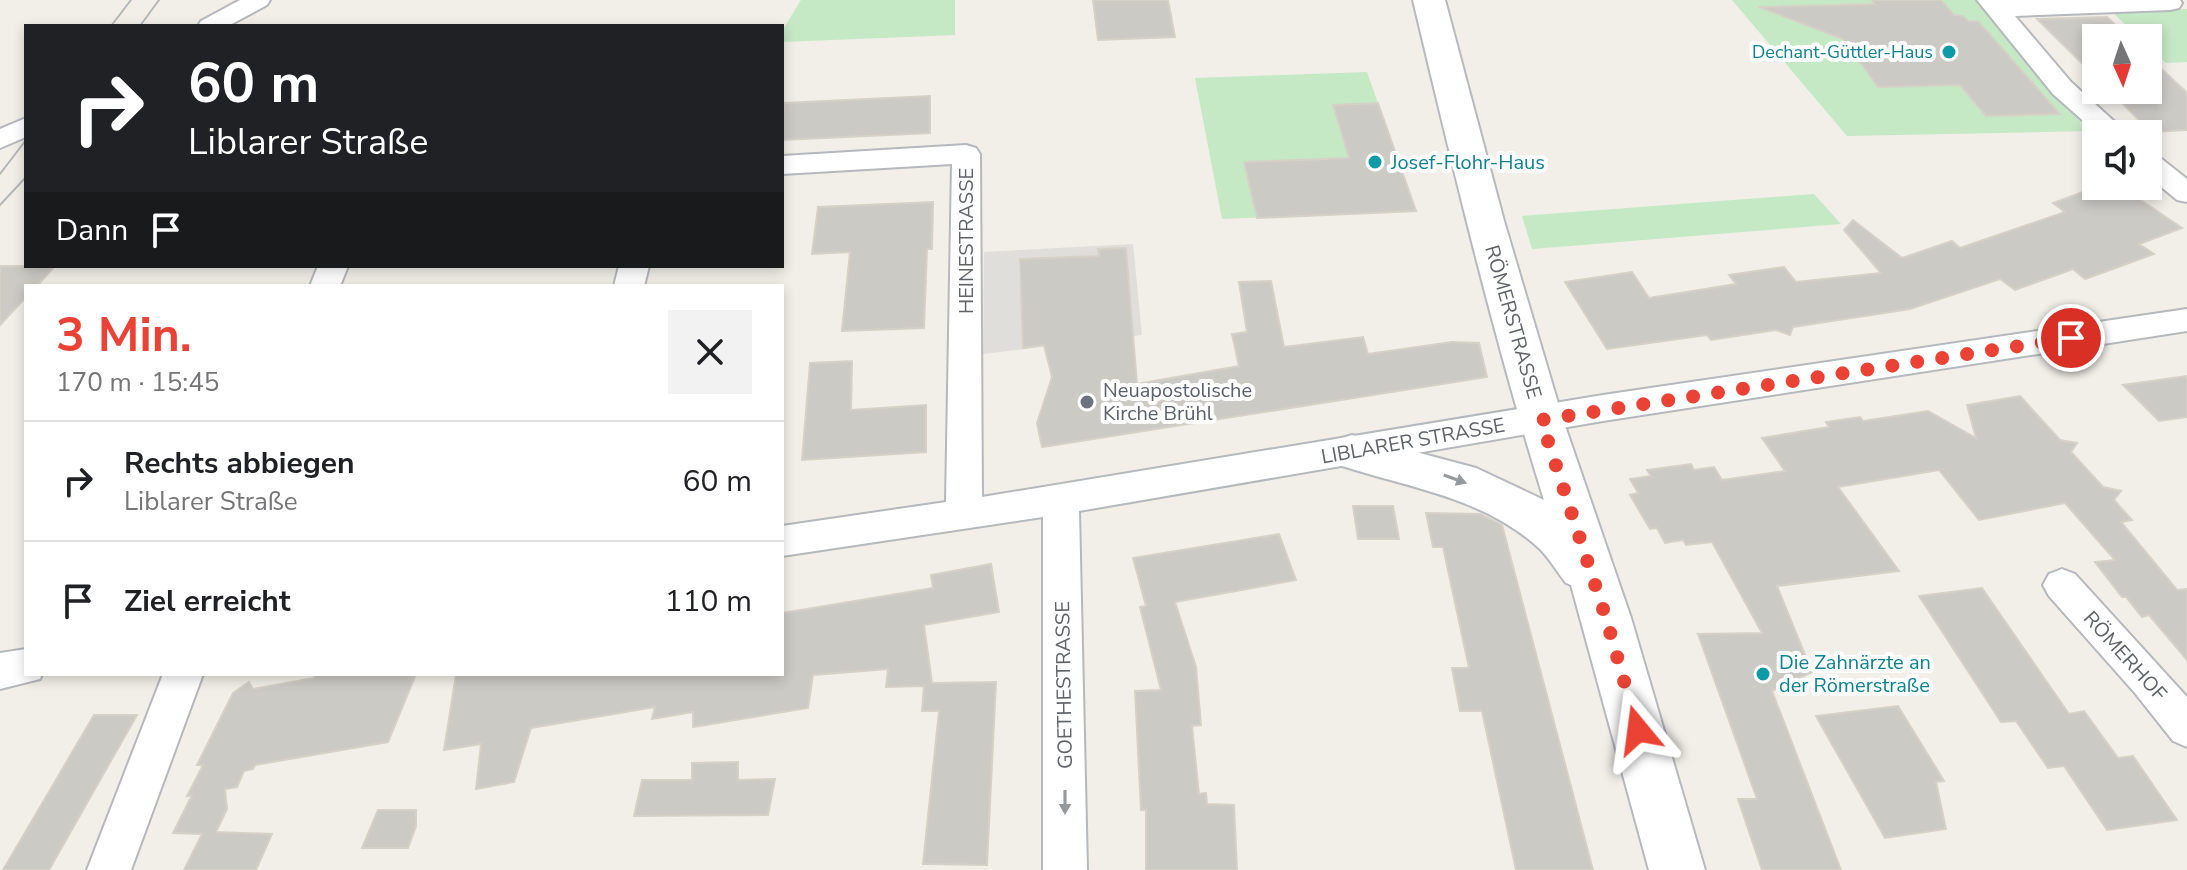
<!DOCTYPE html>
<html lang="de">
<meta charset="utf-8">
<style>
:root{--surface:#fff;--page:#f2f2f2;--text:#202124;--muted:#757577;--line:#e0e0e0;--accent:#ea4335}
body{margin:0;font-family:"Nunito Sans",sans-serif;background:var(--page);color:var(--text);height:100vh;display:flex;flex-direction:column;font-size:30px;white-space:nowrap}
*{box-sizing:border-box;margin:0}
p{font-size:26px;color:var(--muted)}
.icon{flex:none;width:44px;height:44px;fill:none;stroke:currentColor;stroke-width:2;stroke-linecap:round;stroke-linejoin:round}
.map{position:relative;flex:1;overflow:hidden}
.panel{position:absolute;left:24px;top:284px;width:760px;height:392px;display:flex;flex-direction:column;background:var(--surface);border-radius:0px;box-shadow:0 4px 12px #0003}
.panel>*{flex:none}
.hud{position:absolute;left:24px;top:24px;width:760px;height:244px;border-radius:0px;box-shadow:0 4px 12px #0003;background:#202124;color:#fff;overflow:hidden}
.needle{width:52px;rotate:177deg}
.tools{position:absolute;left:2082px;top:24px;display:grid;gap:16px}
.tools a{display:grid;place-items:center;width:80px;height:80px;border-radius:0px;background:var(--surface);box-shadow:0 4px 12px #0003;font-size:40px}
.pin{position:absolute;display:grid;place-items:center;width:68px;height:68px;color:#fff;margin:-34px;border:4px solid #fff;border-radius:50%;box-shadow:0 2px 8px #0007}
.me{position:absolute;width:88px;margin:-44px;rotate:344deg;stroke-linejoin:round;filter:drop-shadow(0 0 6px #0008)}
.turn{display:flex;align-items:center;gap:28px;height:168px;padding:0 32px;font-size:36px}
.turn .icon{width:104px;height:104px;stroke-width:2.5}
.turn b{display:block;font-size:56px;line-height:68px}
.then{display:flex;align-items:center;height:76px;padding:0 32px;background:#0003;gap:16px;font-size:30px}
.round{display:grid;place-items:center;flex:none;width:84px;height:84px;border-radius:0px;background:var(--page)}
.headline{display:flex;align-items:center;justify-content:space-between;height:136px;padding:0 32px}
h1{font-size:48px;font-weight:700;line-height:60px;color:var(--accent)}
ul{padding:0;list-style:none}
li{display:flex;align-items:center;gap:24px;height:120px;padding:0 32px;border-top:2px solid var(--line)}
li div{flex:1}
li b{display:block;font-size:30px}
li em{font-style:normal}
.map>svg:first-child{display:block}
.industrial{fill:#e0deda}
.green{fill:#c5e8c5}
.building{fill:#cccac5;stroke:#d6d1c6;stroke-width:2}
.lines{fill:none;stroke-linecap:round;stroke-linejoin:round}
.street-casing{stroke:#b5b8bc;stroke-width:4}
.secondary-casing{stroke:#b6babf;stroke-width:4}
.street{fill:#fff;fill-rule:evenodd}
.secondary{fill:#fff;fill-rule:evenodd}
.tram{stroke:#b6b7b8;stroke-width:2}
.oneway{fill:#979a9d}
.route{stroke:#ea4335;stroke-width:14;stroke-dasharray:0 25.2}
.culture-dot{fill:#0f9aa8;stroke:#fff;stroke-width:3}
.worship-dot{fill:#6b7280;stroke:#fff;stroke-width:3}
.labels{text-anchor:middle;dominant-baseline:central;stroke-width:8;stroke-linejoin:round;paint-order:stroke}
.far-culture-label{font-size:18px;fill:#0d838f;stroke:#fff;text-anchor:end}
.culture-label{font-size:20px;fill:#0d838f;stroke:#fff;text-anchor:start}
.street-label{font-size:20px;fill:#5f6368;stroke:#fff}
.worship-label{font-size:20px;fill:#5b616d;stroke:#fff;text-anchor:start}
</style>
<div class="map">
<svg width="2187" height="870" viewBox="0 0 2187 870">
<rect width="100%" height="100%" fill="#f1efe8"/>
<!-- industrial -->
<path class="industrial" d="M1133,244L1142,335L983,354L984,252Z"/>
<!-- green -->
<g class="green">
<path d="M801,0H955V35L782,42V31Z"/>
<path d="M1732,0H1980L2091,131L1847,136Z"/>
<path d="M2187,9V62L2166,63L2148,46V38H2140L2113,13Z"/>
<path d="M1367,72L1416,211L1222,219L1195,78Z"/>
<path d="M1814,194L1841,224L1532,249L1522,216Z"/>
</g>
<!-- building -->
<g class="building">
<path d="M1093,0H1168L1175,37L1098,40Z"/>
<path d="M1872,0H1941L1954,15L1963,16L1968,21H1978L2060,114L1986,116L1960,85L1878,87L1843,39L1759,7L1875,4Z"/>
<path d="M2107,17L2129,38H2096V77L2037,19Z"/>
<path d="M2148,56L2187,93V130L2151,132L2109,90H2148Z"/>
<path d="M930,96V133L782,140L784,103Z"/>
<path d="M1378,103L1416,211L1257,218L1244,162L1349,158L1333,105Z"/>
<path d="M2099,186H2120L2182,228L2139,244L2154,254L2085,279L2073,269L2015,290L2000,279L1910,309L1793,327L1790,335L1776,330L1711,340L1707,335L1607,349L1565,282L1632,272L1649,298L1736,284L1729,275L1784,267L1796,282L1881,273L1844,230L1853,220L1902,258L1952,241L1960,248L2065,212L2053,203Z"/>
<path d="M933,202L932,249H927L924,328L842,331L850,252L812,254L818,207Z"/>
<path d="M1126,248L1137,384L1239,366L1232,334L1247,332L1239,282L1271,281L1284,347L1363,337L1368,354L1452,342L1479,343L1487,377L1042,447L1037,423L1052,377L1044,345L1023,348L1020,259L1099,256L1098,249Z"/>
<path d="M0,266H55L37,286H26V297L0,325Z"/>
<path d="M852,361L851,410L926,405V452L802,460L810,363Z"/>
<path d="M2187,376V417L2159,421L2123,385Z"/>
<path d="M2020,396L2060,440L2077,443L2071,452L2103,487L2121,491L2114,500L2132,520L2121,522L2177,590L2187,589V660L2149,615L2142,617L2126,597H2122L2095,562L2115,560L2065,503L1979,520L1939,470L1838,487L1899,571L1777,586L1812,672L1772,691L1841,870H1762L1738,799H1757L1698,634L1762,633L1712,542L1686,545L1683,540L1665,543L1657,528L1650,529L1630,495L1638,493L1630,479L1651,476L1647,470L1691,464L1694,470L1714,467L1722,480L1785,471L1762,438L1829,427L1826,422L1860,417L1863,421L1928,411L1976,438L1967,405Z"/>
<path d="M1353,506H1393L1399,539H1358Z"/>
<path d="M1426,513L1480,514L1502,525L1593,870H1516L1482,711H1460L1452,668H1469L1443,547H1433Z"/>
<path d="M1279,534L1296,580L1175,602L1196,667L1201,725L1192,726L1199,794L1206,793L1207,804L1234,805L1237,870H1146V810H1141L1135,691L1161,690L1140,607L1146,606L1133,558Z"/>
<path d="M991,564L999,612L924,625L932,683L996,682L987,865L923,864L939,711H922L924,686L886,687L888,669L813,675L808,708L693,727V712L652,719L655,707L531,728L514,782L476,789L481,744L444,750L456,674H782V613L933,588L931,575Z"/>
<path d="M1982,588L2069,714L2084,711L2118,758L2133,756L2177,820L2107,830L2064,766L2048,768L2016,721L2001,722L1919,596Z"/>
<path d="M315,674H416L388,742L255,765L253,769L244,771L237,787L225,789L227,809L216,832L272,834L256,870H184L202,834L173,833L192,795L187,796L203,765H197L233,693L249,682L253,689L314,678Z"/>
<path d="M1898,706L1944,781L1936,782L1946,829L1885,838L1816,716Z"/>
<path d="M94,715H137L49,870H3Z"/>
<path d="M738,762V780L775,779L768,815L634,816L642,780H692V763Z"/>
<path d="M378,810H416V826L408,848H362Z"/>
</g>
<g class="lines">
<defs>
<g id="street">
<path d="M240,0H270L267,5L228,26H198L201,21Z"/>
<path d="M1977,0H2180L2182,3L2179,8L2170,10L2015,16L2071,82L2128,134H2098L2053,94Z"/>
<path d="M26,118V137L0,148V129Z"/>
<path d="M966,145L976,148L980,154L982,497L1603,395L2187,309V331L1603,421L1079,511L1087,870H1043V517L782,556V526L946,502L952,164L782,174V156Z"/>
<path d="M2148,153L2158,156L2187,179V202L2177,200L2148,176Z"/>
<path d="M318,266H348L340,286H310Z"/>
<path d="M619,266H649L644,286H614Z"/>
<path d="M2062,569L2075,574L2187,697V747L2173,741L2135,693L2049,596L2043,585L2049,574Z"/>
<path d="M26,649V674H42L40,679L0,689V653Z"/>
<path d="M163,674H203L131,870H87Z"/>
</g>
<path id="secondary" d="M1413,0H1445L1504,221L1563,420L1631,618L1705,870H1649L1571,585L1566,583C1557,572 1550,559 1540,549C1482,496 1408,488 1336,464L1330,452L1336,440L1352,435L1476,468L1544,500C1493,336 1453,168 1413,0Z"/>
</defs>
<!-- street casing -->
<use href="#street" class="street-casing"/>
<!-- secondary casing -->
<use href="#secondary" class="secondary-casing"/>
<!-- street -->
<use href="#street" class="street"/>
<!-- secondary -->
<use href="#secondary" class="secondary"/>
<!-- tram -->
<g class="tram">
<path d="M111,26L131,0"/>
<path d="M140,26L159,0"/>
<path d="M0,174L26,140"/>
<path d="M0,205L26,177"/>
</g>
</g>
<!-- one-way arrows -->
<defs><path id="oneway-solid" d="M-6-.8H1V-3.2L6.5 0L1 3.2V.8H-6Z" transform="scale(2)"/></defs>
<g class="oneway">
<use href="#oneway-solid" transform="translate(1455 479) rotate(20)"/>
<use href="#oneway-solid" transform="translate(1065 802) rotate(90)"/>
</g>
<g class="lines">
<!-- route -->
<path class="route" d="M1638,730L1606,618L1541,420L2071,338"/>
</g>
<!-- markers -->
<g class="culture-dot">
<circle cx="1949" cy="52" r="8"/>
<circle cx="1375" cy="162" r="8"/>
<circle cx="1763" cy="674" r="8"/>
</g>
<circle class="worship-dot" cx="1087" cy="402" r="8"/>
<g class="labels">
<!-- far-culture labels -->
<g class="far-culture-label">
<text x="1933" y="52">Dechant-Güttler-Haus</text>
</g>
<!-- culture labels -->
<g class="culture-label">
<text x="1391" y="162">Josef-Flohr-Haus</text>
<text x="1779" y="662">Die Zahnärzte an<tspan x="1779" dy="23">der Römerstraße</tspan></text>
</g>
<!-- street labels -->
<g class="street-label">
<text transform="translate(966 241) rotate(-90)">HEINESTRASSE</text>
<text transform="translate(1513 322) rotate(74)">RÖMERSTRASSE</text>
<text transform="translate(1413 441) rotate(-10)">LIBLARER STRASSE</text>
<text transform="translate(2125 656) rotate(48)">RÖMERHOF</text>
<text transform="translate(1064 685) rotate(-91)">GOETHESTRASSE</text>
</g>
<!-- worship labels -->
<g class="worship-label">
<text x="1103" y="390">Neuapostolische<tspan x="1103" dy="23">Kirche Brühl</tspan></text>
</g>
</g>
</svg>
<div class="tools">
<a><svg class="needle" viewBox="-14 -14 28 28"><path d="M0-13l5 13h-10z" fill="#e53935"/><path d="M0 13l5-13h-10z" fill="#757577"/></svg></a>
<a><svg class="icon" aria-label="sound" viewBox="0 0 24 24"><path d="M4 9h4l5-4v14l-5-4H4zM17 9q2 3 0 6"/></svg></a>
</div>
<div class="pin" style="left:2071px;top:338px;background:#d93025"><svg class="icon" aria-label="arrive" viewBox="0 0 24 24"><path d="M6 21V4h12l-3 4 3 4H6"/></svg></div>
<svg class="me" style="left:1638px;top:730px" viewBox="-20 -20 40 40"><path d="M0-17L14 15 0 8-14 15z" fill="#ea4335" stroke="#fff" stroke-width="4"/></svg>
<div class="hud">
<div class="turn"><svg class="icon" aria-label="right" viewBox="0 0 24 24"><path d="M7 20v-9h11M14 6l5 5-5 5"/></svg><div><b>60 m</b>Liblarer Straße</div></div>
<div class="then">Dann<svg class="icon" aria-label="arrive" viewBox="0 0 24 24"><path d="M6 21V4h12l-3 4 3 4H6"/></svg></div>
</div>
<section class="panel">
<div class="headline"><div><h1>3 Min.</h1><p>170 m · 15:45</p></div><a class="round"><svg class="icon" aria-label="close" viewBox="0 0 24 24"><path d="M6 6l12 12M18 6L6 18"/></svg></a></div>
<ul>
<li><svg class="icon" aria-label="right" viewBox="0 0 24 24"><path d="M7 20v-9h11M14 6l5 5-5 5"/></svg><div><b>Rechts abbiegen</b><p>Liblarer Straße</p></div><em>60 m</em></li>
<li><svg class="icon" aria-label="arrive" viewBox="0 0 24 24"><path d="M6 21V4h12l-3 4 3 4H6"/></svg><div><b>Ziel erreicht</b></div><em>110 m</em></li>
</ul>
</section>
</div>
